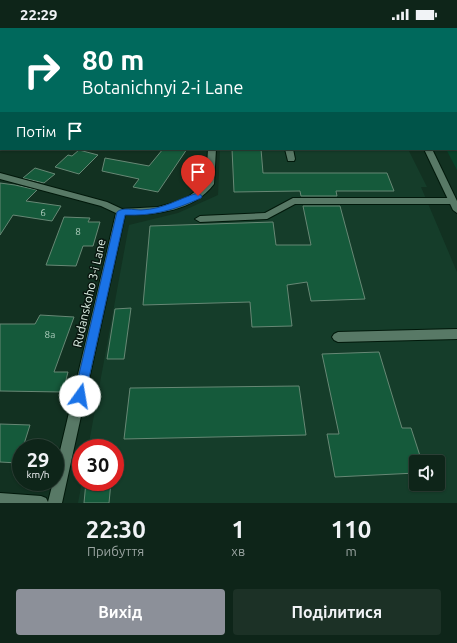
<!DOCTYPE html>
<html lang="uk">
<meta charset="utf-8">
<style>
:root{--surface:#0e2519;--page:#1c3126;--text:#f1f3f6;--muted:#9ba5a2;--line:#2e4238;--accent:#8c9099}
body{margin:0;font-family:Ubuntu,sans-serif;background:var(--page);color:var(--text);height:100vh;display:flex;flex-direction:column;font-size:15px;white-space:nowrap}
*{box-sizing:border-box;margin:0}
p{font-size:13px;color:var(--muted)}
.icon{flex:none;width:22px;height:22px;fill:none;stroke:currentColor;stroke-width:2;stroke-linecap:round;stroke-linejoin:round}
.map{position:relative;height:475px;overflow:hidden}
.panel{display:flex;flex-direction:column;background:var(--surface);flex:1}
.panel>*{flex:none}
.top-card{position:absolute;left:0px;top:0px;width:457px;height:122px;box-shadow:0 1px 3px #0004,0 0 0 1px var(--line);background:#00695c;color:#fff;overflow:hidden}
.fabs{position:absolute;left:409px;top:427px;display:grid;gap:8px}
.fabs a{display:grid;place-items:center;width:36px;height:36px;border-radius:4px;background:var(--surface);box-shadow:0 1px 3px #0004,0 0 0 1px var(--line);font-size:20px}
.speed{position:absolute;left:12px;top:411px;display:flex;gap:8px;font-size:20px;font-weight:700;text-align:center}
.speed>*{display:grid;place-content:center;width:52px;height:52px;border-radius:50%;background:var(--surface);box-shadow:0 1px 3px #0004,0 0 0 1px var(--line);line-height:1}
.speed small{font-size:10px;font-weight:400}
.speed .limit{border:6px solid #d22;background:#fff;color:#111}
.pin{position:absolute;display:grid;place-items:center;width:34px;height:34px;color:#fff;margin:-41px -17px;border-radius:50% 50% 50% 0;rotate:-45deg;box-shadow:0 0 4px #0007}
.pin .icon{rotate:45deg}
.me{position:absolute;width:44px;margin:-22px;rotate:13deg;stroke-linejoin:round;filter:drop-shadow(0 0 3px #0008)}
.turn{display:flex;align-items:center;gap:14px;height:84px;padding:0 16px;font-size:18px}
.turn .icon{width:52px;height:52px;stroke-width:2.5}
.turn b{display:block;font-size:28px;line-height:34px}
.then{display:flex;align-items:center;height:38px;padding:0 16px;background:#0003;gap:8px;font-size:15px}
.eta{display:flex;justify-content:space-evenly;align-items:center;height:68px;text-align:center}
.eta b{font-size:24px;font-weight:700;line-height:28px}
.button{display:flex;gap:8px;margin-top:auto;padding:8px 16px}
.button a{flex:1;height:46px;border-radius:4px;background:var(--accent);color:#fff;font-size:16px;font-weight:700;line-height:46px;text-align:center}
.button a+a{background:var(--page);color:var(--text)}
.status{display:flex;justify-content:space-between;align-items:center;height:28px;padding:0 20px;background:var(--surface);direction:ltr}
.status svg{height:11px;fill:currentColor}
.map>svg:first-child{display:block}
.built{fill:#153d2a;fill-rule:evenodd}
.green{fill:#07432a}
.building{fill:#155a3b;stroke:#678875}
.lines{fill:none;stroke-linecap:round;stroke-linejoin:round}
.service-casing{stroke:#00180a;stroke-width:2}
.minor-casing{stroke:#00180a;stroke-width:2}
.path{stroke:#688274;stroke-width:1.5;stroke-dasharray:2 2;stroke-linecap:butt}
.service{fill:#587966;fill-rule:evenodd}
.minor{fill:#587966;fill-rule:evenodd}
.route{fill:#1a73e8;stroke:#114b97}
.labels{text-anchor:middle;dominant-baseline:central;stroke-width:3;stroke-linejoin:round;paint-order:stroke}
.number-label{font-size:10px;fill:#abcaba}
.street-label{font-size:12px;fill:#ddefe4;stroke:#09160f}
</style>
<div class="status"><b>22:29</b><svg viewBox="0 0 49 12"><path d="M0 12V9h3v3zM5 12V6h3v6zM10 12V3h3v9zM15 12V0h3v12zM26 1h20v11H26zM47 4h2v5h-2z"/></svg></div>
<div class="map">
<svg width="457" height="475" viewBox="0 0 457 475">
<rect width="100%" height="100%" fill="#123121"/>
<!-- built -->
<path class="built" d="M220,121H408L427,159H421L457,244V475H78L82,454H115V420H88L129,197L178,185L218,167ZM416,434H438V456H416Z"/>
<!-- green -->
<path class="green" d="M396,0H457V142L446,121H456V1Z"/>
<!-- building -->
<g class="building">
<path d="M163,121H187L158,164L133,159L139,151L102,143L105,130L149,138Z"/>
<path d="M232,121H261L263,145H387L394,163H336L337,168H301L300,163L234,164Z"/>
<path d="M79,122L98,127L79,146L55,139L68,127L72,128Z"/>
<path d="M35,140L55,146L44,155L23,150Z"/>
<path d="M0,155L15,157L37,162L26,173L61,178L52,193L13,187L0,207Z"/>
<path d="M303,178H340L365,271L311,273L307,254L287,257L292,298L252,299L250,274L143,277L150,198L273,194L276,217H311Z"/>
<path d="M64,189L90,190L88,194H100L93,218H83L76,238L46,237Z"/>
<path d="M131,280L124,331H107L115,281Z"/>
<path d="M40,287L74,289L54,344H68L63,364L0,363V296H35Z"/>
<path d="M379,324L402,400H411L422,434H416V445L335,449L327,406H339L322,326Z"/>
<path d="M299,358L306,407L124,411L130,360Z"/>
<path d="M0,396L30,397L18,435L0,434Z"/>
<path d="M86,454H111L109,475H84Z"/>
</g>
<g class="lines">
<defs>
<g id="service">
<rect x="438" y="0" width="6" height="1"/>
<path d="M285,121H293L295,131L294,133H288Z"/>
<path d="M293,170H452L456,173L452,176H295L267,191L200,194L195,191L200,188L265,185Z"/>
<path d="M457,301V311L338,314L334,312L332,309L334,306L338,304Z"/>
</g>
<g id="minor">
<path d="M118,0H125L117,1Z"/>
<rect x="382" y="0" width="6" height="1"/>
<path d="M0,62H1L0,67Z"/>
<path d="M208,121H216L214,156C194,183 156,187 125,187L62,475H0V465L41,468L46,470L48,474L53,454H55V444L116,185L101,178L0,151V145L107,174L122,181L158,179L177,174L188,169L206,155Z"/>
<path d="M424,121H432L457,173V185L453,182Z"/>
</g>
</defs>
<!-- service casing -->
<use href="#service" class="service-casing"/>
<!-- minor casing -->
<use href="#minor" class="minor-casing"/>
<!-- path -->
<path class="path" d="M456,55L457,57"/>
<!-- service -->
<use href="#service" class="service"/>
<!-- minor -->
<use href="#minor" class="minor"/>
</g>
<!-- route -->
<path class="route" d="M198,165L202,168L201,170C174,182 154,188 125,187L85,368L83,372L80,373L76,372L74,368L117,184C122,179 134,182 141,182C165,181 177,171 198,165Z"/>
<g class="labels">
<!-- number labels -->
<g class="number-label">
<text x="43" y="184">6</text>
<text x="78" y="203">8</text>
<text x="50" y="306">8а</text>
</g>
<!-- street labels -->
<g class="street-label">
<text transform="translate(89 265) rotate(-77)">Rudanskoho 3-i Lane</text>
</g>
</g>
</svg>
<div class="fabs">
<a><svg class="icon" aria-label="sound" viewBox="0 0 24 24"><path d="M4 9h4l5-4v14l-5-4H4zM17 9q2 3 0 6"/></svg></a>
</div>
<div class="speed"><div>29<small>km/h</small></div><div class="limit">30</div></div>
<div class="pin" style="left:198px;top:168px;background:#d93025"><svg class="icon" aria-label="arrive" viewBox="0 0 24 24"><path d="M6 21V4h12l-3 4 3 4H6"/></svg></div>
<svg class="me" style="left:80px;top:368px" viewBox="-20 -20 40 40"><circle r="19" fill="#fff"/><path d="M0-13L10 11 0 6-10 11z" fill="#1a73e8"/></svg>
<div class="top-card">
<div class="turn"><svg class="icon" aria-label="right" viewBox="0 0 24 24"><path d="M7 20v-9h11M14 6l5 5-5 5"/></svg><div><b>80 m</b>Botanichnyi 2-i Lane</div></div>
<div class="then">Потім<svg class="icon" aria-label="arrive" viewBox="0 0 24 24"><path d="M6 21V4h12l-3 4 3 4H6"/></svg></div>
</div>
</div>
<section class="panel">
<div class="eta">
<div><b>22:30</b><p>Прибуття</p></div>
<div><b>1</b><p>хв</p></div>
<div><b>110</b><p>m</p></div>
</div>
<div class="button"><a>Вихід</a><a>Поділитися</a></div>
</section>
